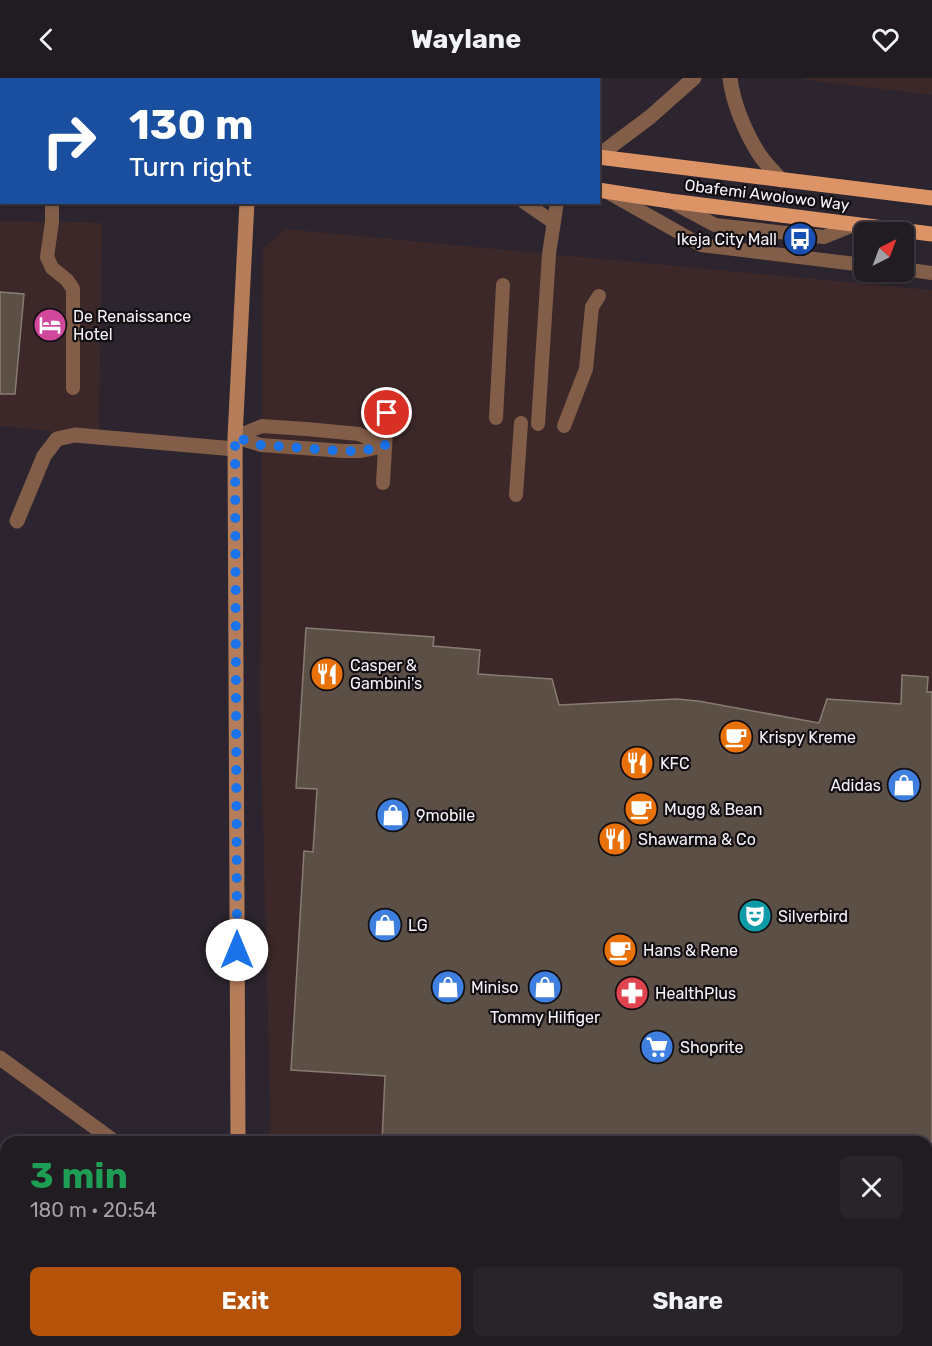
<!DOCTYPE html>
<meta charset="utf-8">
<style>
:root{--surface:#211b22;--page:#29242a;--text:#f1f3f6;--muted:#a2a1a5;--line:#3e3940;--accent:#b45309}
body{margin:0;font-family:Rubik,sans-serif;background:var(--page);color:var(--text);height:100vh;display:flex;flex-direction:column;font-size:22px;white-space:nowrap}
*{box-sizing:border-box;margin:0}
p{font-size:20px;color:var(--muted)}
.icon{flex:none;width:33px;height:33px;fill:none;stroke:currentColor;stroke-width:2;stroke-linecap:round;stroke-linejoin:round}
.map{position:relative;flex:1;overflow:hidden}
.panel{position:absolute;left:0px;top:1058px;width:933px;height:212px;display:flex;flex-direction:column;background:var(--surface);border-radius:18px 18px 0 0;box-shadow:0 2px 4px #0004,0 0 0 2px var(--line)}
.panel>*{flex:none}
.guide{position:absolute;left:0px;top:0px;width:600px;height:126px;box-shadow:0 2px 4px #0004,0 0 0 2px var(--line);background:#1a4fa0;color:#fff;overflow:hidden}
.needle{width:39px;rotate:42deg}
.tools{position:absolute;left:854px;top:144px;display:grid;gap:12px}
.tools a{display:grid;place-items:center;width:60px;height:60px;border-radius:9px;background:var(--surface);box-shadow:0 2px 4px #0004,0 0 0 2px var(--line);font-size:30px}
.pin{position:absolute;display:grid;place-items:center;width:51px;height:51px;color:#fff;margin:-26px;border:3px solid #fff;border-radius:50%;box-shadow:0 2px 6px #0007}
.me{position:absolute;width:66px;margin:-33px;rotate:0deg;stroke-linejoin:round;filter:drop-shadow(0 0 4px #0008)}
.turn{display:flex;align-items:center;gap:21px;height:126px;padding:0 30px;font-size:27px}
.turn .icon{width:78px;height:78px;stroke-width:2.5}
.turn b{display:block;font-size:42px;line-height:51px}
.round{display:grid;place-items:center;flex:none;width:63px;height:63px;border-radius:9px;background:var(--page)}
.overview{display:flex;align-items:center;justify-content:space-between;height:102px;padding:0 30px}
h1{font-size:36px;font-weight:700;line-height:45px;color:#1e9e55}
.cta{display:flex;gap:12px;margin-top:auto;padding:12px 30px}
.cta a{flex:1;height:69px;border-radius:9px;background:var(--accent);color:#fff;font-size:24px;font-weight:700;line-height:69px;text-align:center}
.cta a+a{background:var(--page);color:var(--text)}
header{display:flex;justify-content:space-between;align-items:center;height:78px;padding:0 30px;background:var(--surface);font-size:27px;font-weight:700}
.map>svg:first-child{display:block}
.commercial{fill:#3c2829}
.building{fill:#5c5046;stroke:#887c72;stroke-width:1.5}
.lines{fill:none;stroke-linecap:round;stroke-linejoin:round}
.lane{stroke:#825e49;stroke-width:14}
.street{stroke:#825e49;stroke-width:15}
.secondary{stroke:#b57d5a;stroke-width:15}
.primary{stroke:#dc9466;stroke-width:15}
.route{stroke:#1a73e8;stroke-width:10;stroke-dasharray:0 18}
.labels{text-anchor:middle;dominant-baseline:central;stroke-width:4.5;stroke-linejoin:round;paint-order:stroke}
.street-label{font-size:16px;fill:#f7f1f8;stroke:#120f13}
.poi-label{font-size:16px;fill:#f7f1f8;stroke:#120f13;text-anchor:start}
</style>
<header><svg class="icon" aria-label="back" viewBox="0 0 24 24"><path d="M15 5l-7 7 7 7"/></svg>Waylane<svg class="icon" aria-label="heart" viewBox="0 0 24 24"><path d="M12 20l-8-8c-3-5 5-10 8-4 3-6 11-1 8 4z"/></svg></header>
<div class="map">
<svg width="932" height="1268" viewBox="0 0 932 1268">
<rect width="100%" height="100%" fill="#2c242e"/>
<!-- commercial -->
<g class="commercial">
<path d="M805,0H932V17L806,2Z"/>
<path d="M0,143L102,145L99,358L0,348Z"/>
<path d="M285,151L932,212V1268H833L834,1263H927V1064L271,1063L260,626L263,171Z"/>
<rect x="268" y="1263" width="135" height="5"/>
</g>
<!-- building -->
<g class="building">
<path d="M0,214L24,216L15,316H0Z"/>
<path d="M306,550L434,559L433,568L480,572L478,596L552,601L559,627L676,621L698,623L819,645L827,621L901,626L902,597L928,599L927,614H932V1064H382L385,998L291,992L304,773L313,774L317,711L296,710Z"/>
</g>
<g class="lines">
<!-- lane -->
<g class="lane">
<path d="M156,2L157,0"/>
<path d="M394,2V0"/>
<path d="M609,115L701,167L864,187"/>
<path d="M52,124V144L47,179L52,190L67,202L73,211V310"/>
<path d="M524,124L553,144"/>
<path d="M672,124L715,147L824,159L856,146"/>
<path d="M903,191L932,195"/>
<path d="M496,340L503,207"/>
<path d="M538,346L549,176L557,124"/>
<path d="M564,348L586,291L592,229L599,218"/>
<path d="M235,359L262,348L306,351L359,356L385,368"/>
<path d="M235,359L261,367L344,373H361L385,368"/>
<path d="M383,405L387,335"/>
<path d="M516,417L521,345"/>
<path d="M503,1268V1263"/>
</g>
<!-- street -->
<g class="street">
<path d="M730,0C733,25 745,54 759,76C765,85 774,94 781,102"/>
<path d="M598,78L650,39L694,0"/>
<path d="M17,443L44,378L57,361L75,357L235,371"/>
<path d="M0,980L115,1064"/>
</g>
<!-- secondary -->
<g class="secondary">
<path d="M238,1064L235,359L247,124"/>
<path d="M235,1268V1263"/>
</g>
<!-- primary -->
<g class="primary">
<path d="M0,44H2"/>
<path d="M598,79L932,120"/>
<path d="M0,91H2"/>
<path d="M598,112L670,123L932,156"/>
</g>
</g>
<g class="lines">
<!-- route -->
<path class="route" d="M237,872L235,359L261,367L344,373H361L385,368L387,335"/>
</g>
<!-- icons -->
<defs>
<symbol id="bus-disc" viewBox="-11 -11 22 22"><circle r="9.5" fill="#1a4fb4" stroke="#120f13"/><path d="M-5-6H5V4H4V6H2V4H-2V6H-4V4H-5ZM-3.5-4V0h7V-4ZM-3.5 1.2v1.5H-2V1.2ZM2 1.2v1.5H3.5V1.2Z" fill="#fff"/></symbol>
<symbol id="hotel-disc" viewBox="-11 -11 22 22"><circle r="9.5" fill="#d1479c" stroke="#120f13"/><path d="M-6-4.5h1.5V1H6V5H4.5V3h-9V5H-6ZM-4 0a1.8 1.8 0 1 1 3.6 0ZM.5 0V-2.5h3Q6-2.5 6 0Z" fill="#fff"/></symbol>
<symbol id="restaurant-disc" viewBox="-11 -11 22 22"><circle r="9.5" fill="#e8710a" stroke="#120f13"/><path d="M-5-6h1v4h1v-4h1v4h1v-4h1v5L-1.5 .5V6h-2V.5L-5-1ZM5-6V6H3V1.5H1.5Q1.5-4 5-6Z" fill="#fff"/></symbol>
<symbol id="cafe-disc" viewBox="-11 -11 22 22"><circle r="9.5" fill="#e8710a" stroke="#120f13"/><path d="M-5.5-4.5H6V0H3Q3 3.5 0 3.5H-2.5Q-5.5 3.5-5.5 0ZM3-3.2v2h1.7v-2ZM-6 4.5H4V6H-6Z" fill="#fff"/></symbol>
<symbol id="shop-disc" viewBox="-11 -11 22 22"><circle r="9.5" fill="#3f7fe0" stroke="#120f13"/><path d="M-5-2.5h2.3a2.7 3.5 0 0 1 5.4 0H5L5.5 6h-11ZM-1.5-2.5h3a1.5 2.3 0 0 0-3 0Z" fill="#fff"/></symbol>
<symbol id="theatre-disc" viewBox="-11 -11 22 22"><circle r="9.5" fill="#0f9aa8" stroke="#120f13"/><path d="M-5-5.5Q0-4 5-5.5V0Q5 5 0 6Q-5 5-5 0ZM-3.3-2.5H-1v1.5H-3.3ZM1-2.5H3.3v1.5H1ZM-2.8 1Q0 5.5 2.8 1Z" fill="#fff"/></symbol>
<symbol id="pharmacy-disc" viewBox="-11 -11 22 22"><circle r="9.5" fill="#e0444e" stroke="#120f13"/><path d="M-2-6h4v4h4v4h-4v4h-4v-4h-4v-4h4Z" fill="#fff"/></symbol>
<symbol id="supermarket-disc" viewBox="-11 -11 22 22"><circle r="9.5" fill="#3f7fe0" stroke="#120f13"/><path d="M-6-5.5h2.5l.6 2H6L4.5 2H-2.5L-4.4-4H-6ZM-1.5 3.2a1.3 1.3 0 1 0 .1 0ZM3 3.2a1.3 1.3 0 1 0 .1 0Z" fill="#fff"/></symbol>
</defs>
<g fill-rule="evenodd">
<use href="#bus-disc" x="781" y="142" width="38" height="38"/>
<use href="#hotel-disc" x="31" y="228" width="38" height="38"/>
<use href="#restaurant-disc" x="308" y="577" width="38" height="38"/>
<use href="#cafe-disc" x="717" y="640" width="38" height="38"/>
<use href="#restaurant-disc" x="618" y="666" width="38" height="38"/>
<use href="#shop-disc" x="885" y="688" width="38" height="38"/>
<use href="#cafe-disc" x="622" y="712" width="38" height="38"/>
<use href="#shop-disc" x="374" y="718" width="38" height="38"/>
<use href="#restaurant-disc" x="596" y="742" width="38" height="38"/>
<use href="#theatre-disc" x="736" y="819" width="38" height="38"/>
<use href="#shop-disc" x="366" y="828" width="38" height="38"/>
<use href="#cafe-disc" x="601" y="853" width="38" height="38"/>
<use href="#shop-disc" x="429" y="890" width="38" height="38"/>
<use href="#shop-disc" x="526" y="890" width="38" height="38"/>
<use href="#pharmacy-disc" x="613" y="896" width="38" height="38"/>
<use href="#supermarket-disc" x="638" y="950" width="38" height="38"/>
</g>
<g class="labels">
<!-- street labels -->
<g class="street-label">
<text transform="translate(767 117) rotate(7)">Obafemi Awolowo Way</text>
</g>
<!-- poi labels -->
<g class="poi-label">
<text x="777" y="161" text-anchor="end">Ikeja City Mall</text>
<text x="73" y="238">De Renaissance<tspan x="73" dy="18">Hotel</tspan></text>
<text x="350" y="587">Casper &amp;<tspan x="350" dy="18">Gambini's</tspan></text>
<text x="759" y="659">Krispy Kreme</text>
<text x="660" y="685">KFC</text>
<text x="881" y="707" text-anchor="end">Adidas</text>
<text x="664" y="731">Mugg &amp; Bean</text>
<text x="416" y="737">9mobile</text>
<text x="638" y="761">Shawarma &amp; Co</text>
<text x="778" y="838">Silverbird</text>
<text x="408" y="847">LG</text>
<text x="643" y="872">Hans &amp; Rene</text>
<text x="471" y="909">Miniso</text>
<text x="655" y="915">HealthPlus</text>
<text x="545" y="939" text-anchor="middle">Tommy Hilfiger</text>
<text x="680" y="969">Shoprite</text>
</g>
</g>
</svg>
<div class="tools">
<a><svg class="needle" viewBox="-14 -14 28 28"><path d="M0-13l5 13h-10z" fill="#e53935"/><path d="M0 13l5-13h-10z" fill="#a2a1a5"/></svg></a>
</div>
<div class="pin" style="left:387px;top:335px;background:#d93025"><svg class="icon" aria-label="arrive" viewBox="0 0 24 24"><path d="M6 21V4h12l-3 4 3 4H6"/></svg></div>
<svg class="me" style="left:237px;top:872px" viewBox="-20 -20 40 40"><circle r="19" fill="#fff"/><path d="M0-13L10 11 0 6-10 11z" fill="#1a73e8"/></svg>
<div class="guide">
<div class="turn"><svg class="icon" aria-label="right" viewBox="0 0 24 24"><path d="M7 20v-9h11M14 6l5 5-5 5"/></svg><div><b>130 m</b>Turn right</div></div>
</div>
<section class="panel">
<div class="overview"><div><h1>3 min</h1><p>180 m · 20:54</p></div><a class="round"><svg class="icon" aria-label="close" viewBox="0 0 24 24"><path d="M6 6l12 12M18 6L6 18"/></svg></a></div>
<div class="cta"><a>Exit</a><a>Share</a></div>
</section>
</div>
